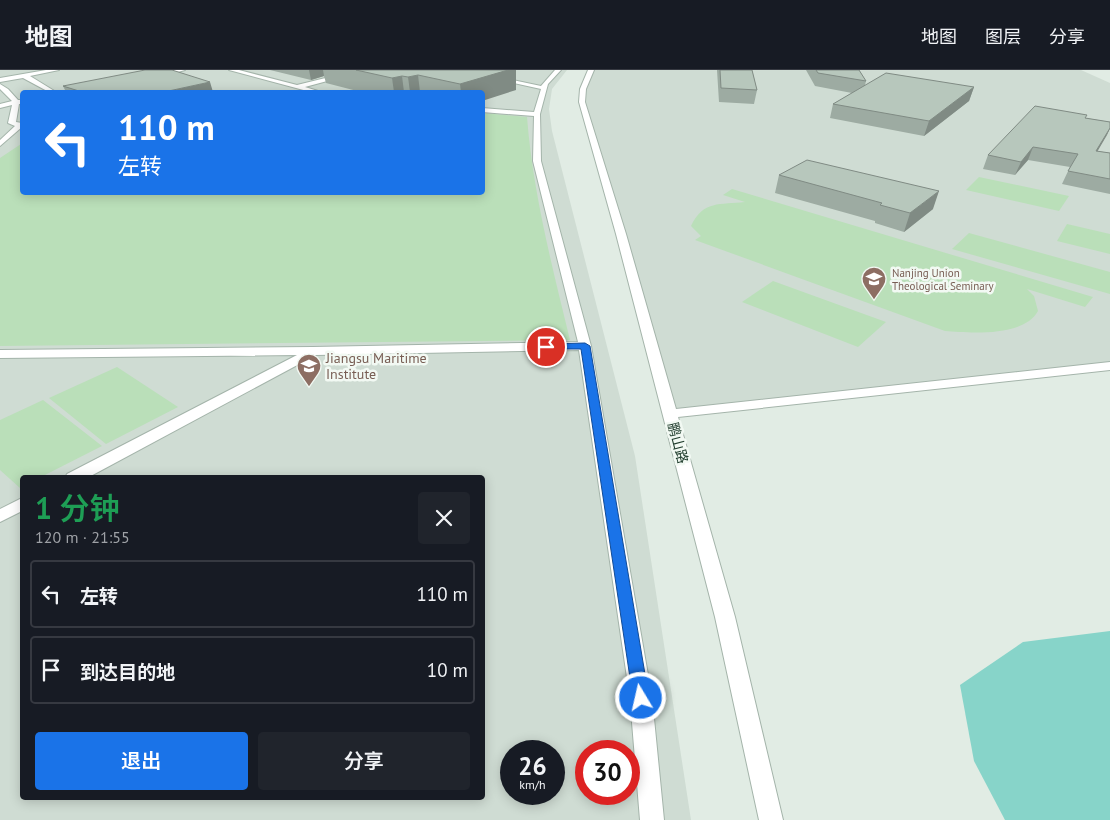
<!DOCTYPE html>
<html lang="zh">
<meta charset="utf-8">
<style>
:root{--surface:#171b24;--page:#20242c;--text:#f1f3f6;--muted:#9ea1a6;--line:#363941;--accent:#1a73e8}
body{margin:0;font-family:"PT Sans","Noto Sans SC",sans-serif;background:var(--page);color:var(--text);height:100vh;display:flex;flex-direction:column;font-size:19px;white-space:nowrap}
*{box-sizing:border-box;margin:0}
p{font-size:16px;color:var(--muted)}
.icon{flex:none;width:28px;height:28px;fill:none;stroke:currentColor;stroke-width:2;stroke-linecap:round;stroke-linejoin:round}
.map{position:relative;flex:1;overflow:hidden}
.details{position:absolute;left:20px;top:405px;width:465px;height:325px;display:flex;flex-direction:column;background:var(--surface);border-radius:5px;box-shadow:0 2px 12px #0003}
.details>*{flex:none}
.guide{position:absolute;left:20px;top:20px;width:465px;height:105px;border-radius:5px;box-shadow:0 2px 12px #0003;background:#1a73e8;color:#fff;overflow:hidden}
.speed{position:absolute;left:500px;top:670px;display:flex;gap:10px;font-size:25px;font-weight:700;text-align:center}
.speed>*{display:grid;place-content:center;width:65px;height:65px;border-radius:50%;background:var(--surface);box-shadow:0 2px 12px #0003;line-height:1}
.speed small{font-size:12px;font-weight:400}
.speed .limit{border:8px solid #d22;background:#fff;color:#111}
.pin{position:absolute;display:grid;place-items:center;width:42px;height:42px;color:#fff;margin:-21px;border:2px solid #fff;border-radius:50%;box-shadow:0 1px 5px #0007}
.me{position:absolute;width:55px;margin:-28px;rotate:351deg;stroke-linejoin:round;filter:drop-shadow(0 0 4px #0008)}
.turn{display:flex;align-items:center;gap:18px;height:105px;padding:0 15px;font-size:22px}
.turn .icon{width:65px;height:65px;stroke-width:2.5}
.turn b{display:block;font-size:35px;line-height:42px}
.round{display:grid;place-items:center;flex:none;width:52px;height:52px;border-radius:5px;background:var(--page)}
.head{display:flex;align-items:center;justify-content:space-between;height:85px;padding:0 15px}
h1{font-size:30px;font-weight:600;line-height:38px;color:#1e9e55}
.action{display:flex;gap:10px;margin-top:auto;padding:10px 15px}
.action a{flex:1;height:58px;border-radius:5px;background:var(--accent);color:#fff;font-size:20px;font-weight:600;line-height:58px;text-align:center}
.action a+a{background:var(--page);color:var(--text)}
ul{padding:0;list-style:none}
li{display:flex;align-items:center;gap:15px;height:68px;margin:0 10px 8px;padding:0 5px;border:2px solid var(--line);border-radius:5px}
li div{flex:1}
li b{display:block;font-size:19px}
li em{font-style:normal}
header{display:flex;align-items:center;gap:30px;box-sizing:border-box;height:70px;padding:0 25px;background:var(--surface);border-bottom:1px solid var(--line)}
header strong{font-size:24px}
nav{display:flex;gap:28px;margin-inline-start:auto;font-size:18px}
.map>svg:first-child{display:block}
.built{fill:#cfdcd3;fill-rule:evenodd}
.green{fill:#badfb9}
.water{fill:#87d4c9}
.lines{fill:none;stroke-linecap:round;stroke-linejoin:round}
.minor-casing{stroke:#a4b4aa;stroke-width:2}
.minor{fill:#fff;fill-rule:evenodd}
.wall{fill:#9daba2}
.shaded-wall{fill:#808b84}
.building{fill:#b7c7bc;stroke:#808b84}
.route{fill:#1a73e8;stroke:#114b97}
.labels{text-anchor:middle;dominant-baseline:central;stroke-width:5;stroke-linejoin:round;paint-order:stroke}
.far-education-label{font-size:11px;fill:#785e54;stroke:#f2f9f3;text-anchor:start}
.education-label{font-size:14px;fill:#785e54;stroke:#f2f9f3;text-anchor:start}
.street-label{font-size:14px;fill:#213e2e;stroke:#f2f9f3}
</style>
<header>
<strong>地图</strong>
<nav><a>地图</a><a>图层</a><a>分享</a></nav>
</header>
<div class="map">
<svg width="1110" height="750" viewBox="0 0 1110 750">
<rect width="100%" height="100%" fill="#e1ece4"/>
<!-- built -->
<g class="built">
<path d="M0,0H567L552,19L549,39L552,61L635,386L691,750H0ZM22,22H482V122H22ZM22,408H482V728H22ZM511,681H554V724H511ZM586,681H629V724H586Z"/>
<path d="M591,0H1081L1110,13V296L670,344L582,32Z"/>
</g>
<!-- green -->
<g class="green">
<path d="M483,43L527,47C533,123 552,196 570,270L0,276V88L21,74L22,122H482Z"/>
<path d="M979,107L1069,126L1059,141L966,120Z"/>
<path d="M732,119L1093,227L1085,237L1027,219L1034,226L1038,241C1024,267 971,263 945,261L695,170L701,166L691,156C703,130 720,135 745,132L723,125Z"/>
<path d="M1067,154L1110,164V184L1057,171Z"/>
<path d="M969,163L1110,202V224L952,179Z"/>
<path d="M773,211L886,252L858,277L742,232Z"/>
<path d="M117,297L178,337L106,374L49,328Z"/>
<path d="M43,330L102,376L41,407L22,408V417L20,418L0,400V350Z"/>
</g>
<!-- water -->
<path class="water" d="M1110,561V750H1005L974,691L960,615L1023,572Z"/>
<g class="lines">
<defs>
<g id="minor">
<path d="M46,0H59L30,6L56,22H49L23,8L0,12V8Z"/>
<path d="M174,0H185L156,8L153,6Z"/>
<path d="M229,0H239L297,15L358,0H368L305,17L318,21L319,22H311Z"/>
<path d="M454,0H465L541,16L555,0H561L548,14L540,44L541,91L591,276L652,628L664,750H640L630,628L579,280L316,285L87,408H65L67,404L297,285L0,288V280L313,277L578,272L533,91L534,46L482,42V38L534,42L541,19Z"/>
<path d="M588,0H594L586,19L585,32L626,164L676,339L1110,292V300L678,347L735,547L783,750H759L715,547L616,164L579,32L580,19Z"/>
<path d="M0,14L8,19L18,30H22V34H19L16,52L22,53V57L0,76V70L15,56L8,53L12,35L0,38V34L12,31L0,19Z"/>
<path d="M22,428V441L0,452V439Z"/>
</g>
</defs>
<!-- minor casing -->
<use href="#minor" class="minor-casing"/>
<!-- minor -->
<use href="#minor" class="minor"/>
</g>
<!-- wall -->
<g class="wall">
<path d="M270,0H516V20L482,22H361L326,13L324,6L311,10Z"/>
<path d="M717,0H752L757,20L754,34L719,32Z"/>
<path d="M806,0H859L866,11L865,15L974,17L969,31L924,66L830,48L833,34L852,23L815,16Z"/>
<path d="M63,16L213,22H66Z"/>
<path d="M1086,48L1110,52V59L1097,81L1110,83V124L1062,114L1070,97L1028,90L1015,105L983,99L988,85Z"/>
<path d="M779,105L933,139L904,162L875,153V151L775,123Z"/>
</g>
<!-- shaded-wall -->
<g class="shaded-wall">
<path d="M309,0H323L324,6L311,10Z"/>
<path d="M496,0H516V20L482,31V22H461L460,14Z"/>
<path d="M418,5L420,22H410L408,7Z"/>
<path d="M402,6L404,22H394L392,8Z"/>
<path d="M210,12L213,22H164Z"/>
<path d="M974,17L969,31L924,66L929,51Z"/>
<path d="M1110,58L1107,65L1090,94L1096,81Z"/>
<path d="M1033,77L1028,90L1015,105L1021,92Z"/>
<path d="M939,121L933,139L904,162L910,143Z"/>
</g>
<!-- building -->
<g class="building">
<path d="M145,0H172L210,12L164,22H82L63,16Z"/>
<path d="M356,0H508L460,14L418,5L408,7L402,6L392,8Z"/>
<path d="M720,0H752L757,20L721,18Z"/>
<path d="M816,0H859L866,11L818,3Z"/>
<path d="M886,3L974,17L929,51L833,34Z"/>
<path d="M1035,36L1087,45L1085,48L1110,52V58L1096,81L1110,83V109L1068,101L1078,84L1033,77L1021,92L988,85Z"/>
<path d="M807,90L939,121L910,143L880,135L882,133L779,105Z"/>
</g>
<!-- route -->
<path class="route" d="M585,273L590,276L649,628L646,633L641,636L635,633L633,628L581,279H546L542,277L546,274Z"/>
<!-- icons -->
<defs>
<symbol id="university-pin" viewBox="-11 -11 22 30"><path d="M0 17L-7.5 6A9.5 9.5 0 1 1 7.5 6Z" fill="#8d6e63" stroke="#f2f9f3"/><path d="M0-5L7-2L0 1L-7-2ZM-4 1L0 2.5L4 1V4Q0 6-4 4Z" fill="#fff"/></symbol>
</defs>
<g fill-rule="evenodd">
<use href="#university-pin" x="860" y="195" width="28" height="38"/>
<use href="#university-pin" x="295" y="282" width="28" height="38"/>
</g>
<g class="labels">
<!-- far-education labels -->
<g class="far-education-label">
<text x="892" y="203">Nanjing Union<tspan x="892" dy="13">Theological Seminary</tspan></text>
</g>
<!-- education labels -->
<g class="education-label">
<text x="326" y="288">Jiangsu Maritime<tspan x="326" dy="16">Institute</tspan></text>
</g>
<!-- street labels -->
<g class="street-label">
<text transform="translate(678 373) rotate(75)">鹏山路</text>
</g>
</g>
</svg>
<div class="speed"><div>26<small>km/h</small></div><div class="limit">30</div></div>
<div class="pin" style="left:546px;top:277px;background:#d93025"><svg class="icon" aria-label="arrive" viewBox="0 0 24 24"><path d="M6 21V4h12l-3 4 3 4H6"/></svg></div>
<svg class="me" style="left:641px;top:628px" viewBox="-20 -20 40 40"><circle r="17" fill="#1a73e8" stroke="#fff" stroke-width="3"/><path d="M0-11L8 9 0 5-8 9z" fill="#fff"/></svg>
<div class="guide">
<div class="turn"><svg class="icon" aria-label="left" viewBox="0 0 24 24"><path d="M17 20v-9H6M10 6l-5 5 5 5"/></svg><div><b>110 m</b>左转</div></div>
</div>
<section class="details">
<div class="head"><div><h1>1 分钟</h1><p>120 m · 21:55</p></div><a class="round"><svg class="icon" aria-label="close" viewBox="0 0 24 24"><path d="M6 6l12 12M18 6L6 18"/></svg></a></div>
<ul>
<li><svg class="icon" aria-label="left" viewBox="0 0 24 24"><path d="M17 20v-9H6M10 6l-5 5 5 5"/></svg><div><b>左转</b></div><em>110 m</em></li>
<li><svg class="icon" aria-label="arrive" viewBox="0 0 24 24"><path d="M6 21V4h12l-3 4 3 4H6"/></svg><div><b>到达目的地</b></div><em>10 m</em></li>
</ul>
<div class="action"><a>退出</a><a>分享</a></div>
</section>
</div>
